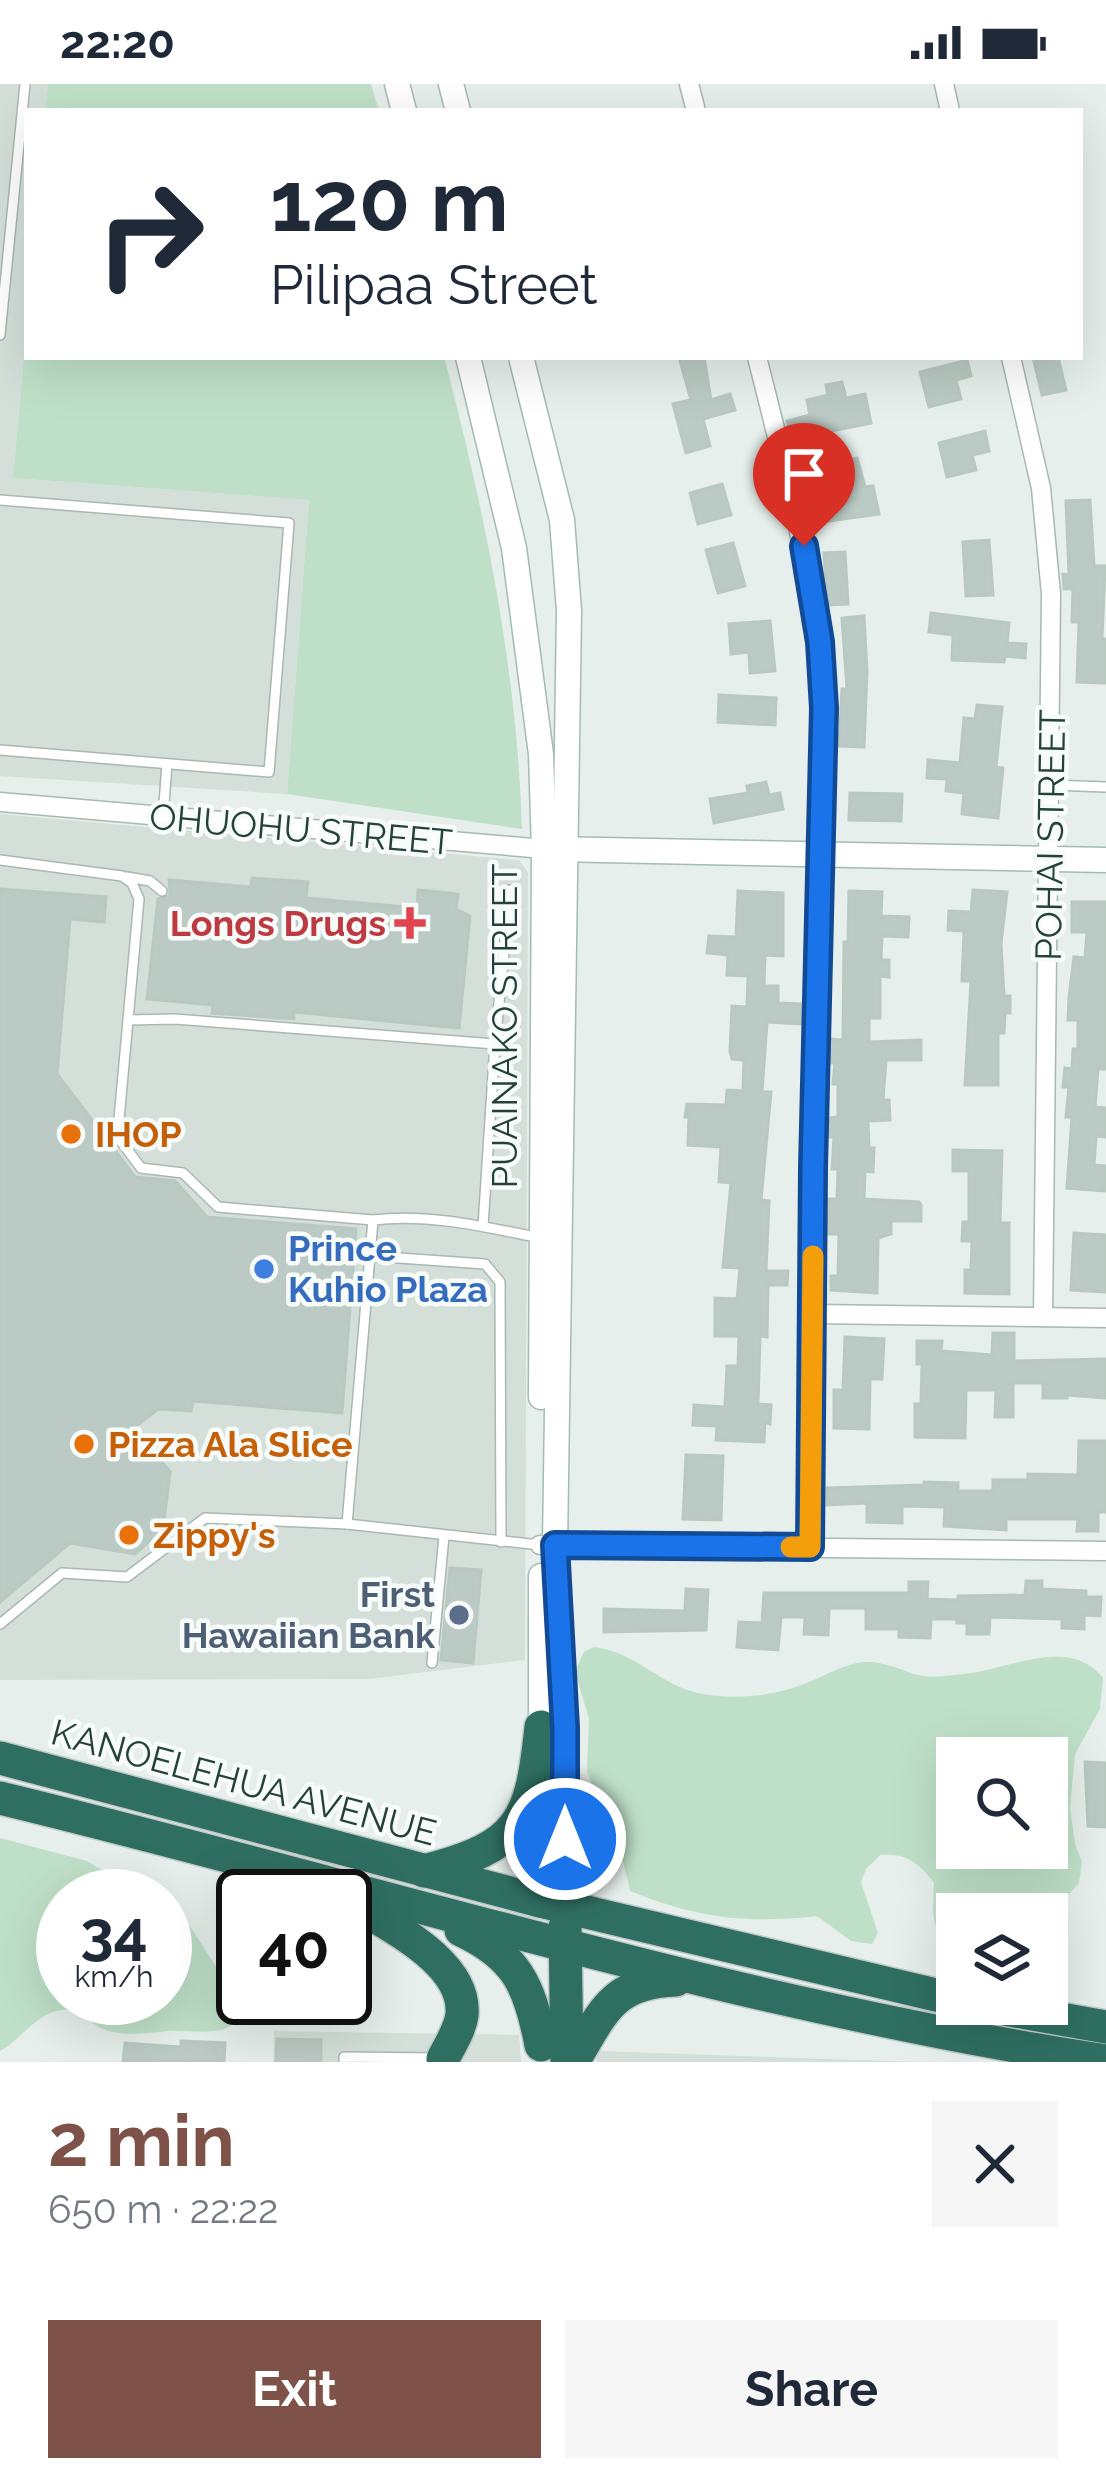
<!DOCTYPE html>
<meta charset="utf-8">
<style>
:root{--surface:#fff;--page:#f6f6f7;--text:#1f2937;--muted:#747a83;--accent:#7f5249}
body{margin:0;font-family:Raleway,sans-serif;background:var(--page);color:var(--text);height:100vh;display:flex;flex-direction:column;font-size:45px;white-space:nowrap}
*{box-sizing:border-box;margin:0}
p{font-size:39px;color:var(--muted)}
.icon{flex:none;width:66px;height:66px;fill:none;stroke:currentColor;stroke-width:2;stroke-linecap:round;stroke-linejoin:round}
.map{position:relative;height:1978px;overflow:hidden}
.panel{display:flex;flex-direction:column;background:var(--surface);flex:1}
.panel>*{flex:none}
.hud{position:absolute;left:24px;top:24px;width:1059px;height:252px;border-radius:0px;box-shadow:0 12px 48px #0002;background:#fff;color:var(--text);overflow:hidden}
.fabs{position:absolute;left:936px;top:1653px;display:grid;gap:24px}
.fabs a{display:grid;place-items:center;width:132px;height:132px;border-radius:0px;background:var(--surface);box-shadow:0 12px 48px #0002;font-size:60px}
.speed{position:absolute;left:36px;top:1785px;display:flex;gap:24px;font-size:60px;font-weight:700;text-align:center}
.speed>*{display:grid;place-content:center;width:156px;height:156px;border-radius:50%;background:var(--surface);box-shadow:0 12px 48px #0002;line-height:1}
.speed small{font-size:30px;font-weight:400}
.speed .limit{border:6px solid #111;border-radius:18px;background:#fff;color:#111}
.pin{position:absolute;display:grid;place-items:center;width:102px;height:102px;color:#fff;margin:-123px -51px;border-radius:50% 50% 50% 0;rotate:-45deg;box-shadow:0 0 12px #0007}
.pin .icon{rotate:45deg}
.me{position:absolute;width:132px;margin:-66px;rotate:0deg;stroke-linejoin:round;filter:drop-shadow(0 0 9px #0008)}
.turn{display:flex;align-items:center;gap:42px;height:252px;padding:0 48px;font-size:54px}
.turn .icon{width:156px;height:156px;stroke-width:2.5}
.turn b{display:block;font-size:84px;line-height:102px}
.round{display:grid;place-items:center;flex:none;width:126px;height:126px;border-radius:0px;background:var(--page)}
.summary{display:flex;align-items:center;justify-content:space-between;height:204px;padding:0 48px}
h1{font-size:72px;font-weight:700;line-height:90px;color:var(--accent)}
.primary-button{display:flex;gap:24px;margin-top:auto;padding:24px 48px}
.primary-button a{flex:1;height:138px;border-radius:0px;background:var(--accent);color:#fff;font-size:48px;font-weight:700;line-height:138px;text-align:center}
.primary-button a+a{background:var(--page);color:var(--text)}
.status{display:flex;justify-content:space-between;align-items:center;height:84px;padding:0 60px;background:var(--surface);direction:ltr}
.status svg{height:33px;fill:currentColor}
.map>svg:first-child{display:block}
.built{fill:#d4dfda}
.green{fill:#bfe0c8;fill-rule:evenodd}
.building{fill:#bbcac4;stroke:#b8c9c2;stroke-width:3}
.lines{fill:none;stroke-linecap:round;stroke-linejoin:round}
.lane-casing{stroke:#a8b8b2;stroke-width:12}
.street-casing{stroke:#a8b8b2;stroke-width:21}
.secondary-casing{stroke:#a4bbb3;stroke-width:27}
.highway-casing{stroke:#c2cac8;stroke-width:36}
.lane{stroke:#fff;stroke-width:9}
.street{stroke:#fff;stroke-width:18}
.secondary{stroke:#fff;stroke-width:24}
.highway{stroke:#2f6f62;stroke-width:33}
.route-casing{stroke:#114b97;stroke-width:30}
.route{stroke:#1a73e8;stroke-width:21}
.slow{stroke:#f59e0b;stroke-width:21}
.health-dot{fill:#e0444e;stroke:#f7fbf9;stroke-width:4.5}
.food-dot{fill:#e8710a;stroke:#f7fbf9;stroke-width:4.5}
.shop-dot{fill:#3f7fe0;stroke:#f7fbf9;stroke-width:4.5}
.service-dot{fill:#5c6f8a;stroke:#f7fbf9;stroke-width:4.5}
.labels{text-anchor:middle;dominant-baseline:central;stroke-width:9;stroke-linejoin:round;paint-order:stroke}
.street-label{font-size:36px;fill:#24423a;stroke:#f7fbf9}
.health-label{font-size:36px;font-weight:bold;fill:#be3a42;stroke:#f7fbf9;text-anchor:end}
.food-label{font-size:36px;font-weight:bold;fill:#c56008;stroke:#f7fbf9;text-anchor:start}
.shop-label{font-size:36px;font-weight:bold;fill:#366cbe;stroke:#f7fbf9;text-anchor:start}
.service-label{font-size:36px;font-weight:bold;fill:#4e5e75;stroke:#f7fbf9;text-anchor:end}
</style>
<div class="status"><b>22:20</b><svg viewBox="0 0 49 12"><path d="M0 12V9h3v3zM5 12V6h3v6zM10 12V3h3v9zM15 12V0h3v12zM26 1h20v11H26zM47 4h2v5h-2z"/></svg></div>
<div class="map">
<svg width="1106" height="1978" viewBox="0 0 1106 1978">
<rect width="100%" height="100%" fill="#e6efeb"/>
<!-- built -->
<g class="built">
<path d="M0,0H48L45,27H27V238L13,394L309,416L287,710L0,692Z"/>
<path d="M0,730L519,776L528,789L525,1576L368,1595L0,1596Z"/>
<path d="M274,1947L519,1951L521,1978H273Z"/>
<path d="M597,1967L918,1978H597Z"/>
</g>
<!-- green -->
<g class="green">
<path d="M48,0H371L379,27H45Z"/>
<path d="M27,238V273H444C485,428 517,585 522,745L287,710L309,416L13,394Z"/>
<path d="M594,1563C637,1568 661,1603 703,1610C735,1616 774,1612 804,1600C823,1593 845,1579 865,1578C885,1577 900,1586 918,1591C932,1595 950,1591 964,1590C1008,1586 1069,1551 1103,1594L1100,1625L1075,1670L1070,1724L1075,1760L1082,1778L1079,1799L1047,1834V1830H957V1865C928,1845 933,1831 934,1798C917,1778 907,1769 880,1771L866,1785L861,1798L878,1849L872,1860L851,1857L817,1832C745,1840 697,1834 630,1807L623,1777L605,1771L588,1749L594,1706L587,1687L589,1635L575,1587L584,1568ZM957,1674H1047V1764H957Z"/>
<path d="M0,1754L87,1777L116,1794L151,1799L170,1811L236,1914C247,1960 193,1945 168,1947C149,1949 122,1953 103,1945C87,1938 80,1924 61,1926C35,1930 22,1955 0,1967ZM63,1812H165V1914H63Z"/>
</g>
<!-- building -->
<g class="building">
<path d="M679,273H704L711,316L730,310L735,326L703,335L710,362L686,369L673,320L691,316Z"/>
<path d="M1033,273H1058L1066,306L1042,311Z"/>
<path d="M967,276L971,292L956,296L961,315L929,323L920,288Z"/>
<path d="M842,298L846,314L865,310L871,339L792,355L787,337L810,331L807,316L828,311L826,301Z"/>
<path d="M985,347L989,367L972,371L976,386L947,393L939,359Z"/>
<path d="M857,374L865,403L873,402L879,430L814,439L810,418L826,415L817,385Z"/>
<path d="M722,400L731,431L698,440L690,409Z"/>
<path d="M1090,416L1094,482H1105L1102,555H1106V599L1077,598L1079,538H1072L1073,505H1064L1063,490L1069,491L1066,417Z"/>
<path d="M989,456L993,511L966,512L963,458Z"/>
<path d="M733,459L745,502L718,509L706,466Z"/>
<path d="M845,468L848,520L827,521L824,469Z"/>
<path d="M931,529L1009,539L1007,559L1026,560L1025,574L1005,572L1004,578L952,576L953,551L929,548Z"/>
<path d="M864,532L867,587L864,663L839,662L842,605H847L842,534Z"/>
<path d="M770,537L775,587L750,589L749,568L731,570L729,540Z"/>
<path d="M719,611L776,614L775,641L718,638Z"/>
<path d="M977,621L1002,623L996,683L1003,684L998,734L962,730L964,709L946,707L947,695L927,694L928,676L960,679L964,634L975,635Z"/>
<path d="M766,698L769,711L780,709L783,725L714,739L710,715L748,709L747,702Z"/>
<path d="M850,709L902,710L901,737L849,736Z"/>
<path d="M252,794L308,798L306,814L417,824L418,806L458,810L456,825L470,832L459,944L294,928V935L212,929L213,921L147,915L158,815L170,812L169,796L251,803Z"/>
<path d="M0,805L106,813L104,838L70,835L57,990L135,1093L175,1097L207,1133L356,1145L342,1329L193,1317L191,1327L158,1325L134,1344L170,1388L163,1445L135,1470L70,1459L0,1518Z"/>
<path d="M973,806L1007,808L1001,860L1004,912H1010V929H1005L1004,949H998V1001H965L971,897H962L964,847L948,846L949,827L971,828Z"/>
<path d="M738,807L783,809V872L765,871L764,902H778V919L802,920L801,940L767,938L762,1008H771L761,1116L769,1117L766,1187H788L787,1201H768L767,1253L760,1252L758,1320L771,1321L770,1340L765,1338L764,1358L716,1356L717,1342L693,1341L694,1321L725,1323L727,1282H738L739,1252H715V1214L737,1215L740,1184L723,1183L731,1099L719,1098L721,1063L688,1061L689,1033H685L687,1020L726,1021L727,1006L743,1007L744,976L732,975L730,967L732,922L747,923L748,892L727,891L728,871L707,869L709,852L736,853Z"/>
<path d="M849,807L882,808L881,832L909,833L908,853L882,852L881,876H889V893L880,892V934H869V958L921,956V976H886L883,1016H889L890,1036L868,1037L869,1064H874L873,1088L865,1087L864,1115L919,1118L921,1121V1137H891V1150L878,1154L877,1209L831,1206V1192H838L839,1150H826V1115H837L838,1085H832L834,1053H827L828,1034L838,1033V1000H833L835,979H829V955L843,956L844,858H848Z"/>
<path d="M1072,818H1106V985H1098L1095,1023L1106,1024V1053L1096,1052L1094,1081L1106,1082L1105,1107L1067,1104L1072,1033H1066L1069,1003H1063L1065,984L1072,985L1073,965H1078V936H1068L1069,913L1074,873L1085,874L1087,848H1072Z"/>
<path d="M953,1066L1002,1067L1000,1139H1009V1210L965,1209V1186H971L972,1157H962L963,1138H969V1087H953Z"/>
<path d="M1074,1149L1106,1151V1208L1071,1206Z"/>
<path d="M993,1249H1014V1277L1106,1275V1314L1067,1311V1314H1043V1299H1013V1333H995L996,1306H966L965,1354L915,1353V1320H921L922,1280H917V1257H942L941,1267L992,1271Z"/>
<path d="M845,1253L884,1255L882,1295H870L869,1345L834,1344V1306H843Z"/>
<path d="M1079,1357H1106V1428H1098V1447H1077L1078,1435H1006V1446L944,1442L945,1423L902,1422V1439L867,1438V1419L827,1421V1404L924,1401V1398L958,1399V1407H993V1396H1028V1390L1078,1391Z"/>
<path d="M686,1371L723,1372L721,1436L683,1435Z"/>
<path d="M450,1484L481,1486L473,1579L441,1576Z"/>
<path d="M1026,1497H1042V1505L1086,1507V1513H1101L1100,1532L1084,1531V1545L1062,1544V1535L990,1533L989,1550H967V1539H957V1535H931L930,1554L899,1553V1545H866V1524H829L828,1551L804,1550L805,1533H781L778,1566L737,1563L739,1538L762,1539L764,1509H909V1498H928L927,1515L958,1516V1512L1025,1511Z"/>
<path d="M686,1505L708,1506L706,1546L604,1548V1525L685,1527Z"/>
<path d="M1085,1678L1106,1679V1743L1088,1742Z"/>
<path d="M277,1955L321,1956V1978H276Z"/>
<path d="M181,1957L225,1959L224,1978H123L125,1959L181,1963Z"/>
</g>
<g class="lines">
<defs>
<g id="lane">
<path d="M0,251L25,0"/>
<path d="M0,416L289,439L269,688L0,666"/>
<path d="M1051,701L1106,703"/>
<path d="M163,733L167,680"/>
<path d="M0,776L122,792L132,799L139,815L118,1046L120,1056L141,1084L183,1089L218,1123L373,1136L347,1440"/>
<path d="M127,793L150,797L162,807"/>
<path d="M128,936L175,935L495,960L510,806"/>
<path d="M373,1136C428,1129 486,1143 540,1154"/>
<path d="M483,1142L495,960"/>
<path d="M370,1172L485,1180L500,1198L501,1458"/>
<path d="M0,1540L62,1489L127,1493L205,1434L347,1440L540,1461"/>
<path d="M432,1579L444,1452"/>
<path d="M344,1978V1973L435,1974"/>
</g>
<g id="street">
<path d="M689,0L696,27"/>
<path d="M944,0L950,27"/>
<path d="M757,273C786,389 818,504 823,624L813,1084L810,1463"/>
<path d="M1011,273L1041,404L1051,510L1043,1233"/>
<path d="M0,718L544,765"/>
<path d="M813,1230L1106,1234"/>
<path d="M540,1461L1106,1467"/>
</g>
<g id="secondary">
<path d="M397,0L404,27"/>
<path d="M451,0L458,27"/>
<path d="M468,273L514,464L541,670L544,765L541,1313"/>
<path d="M521,273L562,436L569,527L555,1461L565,1644V1823"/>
<path d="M552,765L1106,776"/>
<path d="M541,1492V1655"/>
<path d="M540,1817L541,1696"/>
</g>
<g id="highway">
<path d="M0,1674L540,1817L957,1916"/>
<path d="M0,1714C368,1803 730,1920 1106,1977"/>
<path d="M424,1787C521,1762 531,1738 541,1643"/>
<path d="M345,1814C384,1840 467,1876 462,1931C460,1946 450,1961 443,1975"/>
<path d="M565,1843L567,1978"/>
<path d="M461,1846C517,1872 530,1902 541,1961"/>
<path d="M976,1920L1106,1943"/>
<path d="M573,1978C603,1928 612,1898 676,1896"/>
</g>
</defs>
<!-- lane casing -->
<use href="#lane" class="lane-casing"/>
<!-- street casing -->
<use href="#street" class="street-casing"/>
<!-- secondary casing -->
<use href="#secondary" class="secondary-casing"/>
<!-- highway casing -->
<use href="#highway" class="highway-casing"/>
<!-- lane -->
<use href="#lane" class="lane"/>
<!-- street -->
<use href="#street" class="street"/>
<!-- secondary -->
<use href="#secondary" class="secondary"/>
<!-- highway -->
<use href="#highway" class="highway"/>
</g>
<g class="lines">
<defs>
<path id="route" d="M565,1755V1644L555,1461L810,1463L813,1084L824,624L820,558L804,462"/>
</defs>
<!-- route casing -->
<use href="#route" class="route-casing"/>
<!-- route -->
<use href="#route" class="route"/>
<!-- slow -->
<path class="slow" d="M791,1463H810L813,1172"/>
</g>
<!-- markers -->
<path class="health-dot" d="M404 821h12v12h12v12h-12v12h-12v-12h-12v-12h12z"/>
<g class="food-dot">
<circle cx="71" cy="1050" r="12"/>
<circle cx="84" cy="1360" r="12"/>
<circle cx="129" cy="1451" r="12"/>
</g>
<circle class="shop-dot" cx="264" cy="1185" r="12"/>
<circle class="service-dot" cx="459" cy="1531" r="12"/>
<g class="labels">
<!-- street labels -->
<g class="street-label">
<text transform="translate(301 745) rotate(5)">OHUOHU STREET</text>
<text transform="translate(1050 751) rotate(-89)">POHAI STREET</text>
<text transform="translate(504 942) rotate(-90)">PUAINAKO STREET</text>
<text transform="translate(244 1698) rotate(15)">KANOELEHUA AVENUE</text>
</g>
<!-- health labels -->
<g class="health-label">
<text x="386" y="839">Longs Drugs</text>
</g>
<!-- food labels -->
<g class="food-label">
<text x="95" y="1050">IHOP</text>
<text x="108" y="1360">Pizza Ala Slice</text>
<text x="153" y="1451">Zippy's</text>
</g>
<!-- shop labels -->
<g class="shop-label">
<text x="288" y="1164">Prince<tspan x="288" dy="41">Kuhio Plaza</tspan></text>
</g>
<!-- service labels -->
<g class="service-label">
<text x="435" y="1510">First<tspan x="435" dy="41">Hawaiian Bank</tspan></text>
</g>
</g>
</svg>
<div class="fabs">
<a><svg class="icon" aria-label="search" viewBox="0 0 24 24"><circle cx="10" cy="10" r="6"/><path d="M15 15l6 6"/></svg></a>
<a><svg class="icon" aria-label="layers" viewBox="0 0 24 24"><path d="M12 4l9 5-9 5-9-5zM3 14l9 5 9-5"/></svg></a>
</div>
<div class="speed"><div>34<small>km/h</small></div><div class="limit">40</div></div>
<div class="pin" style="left:804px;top:462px;background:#d93025"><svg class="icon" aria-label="arrive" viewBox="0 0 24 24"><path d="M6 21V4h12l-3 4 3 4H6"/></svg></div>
<svg class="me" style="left:565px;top:1755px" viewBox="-20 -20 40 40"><circle r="17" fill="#1a73e8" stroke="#fff" stroke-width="3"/><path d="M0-11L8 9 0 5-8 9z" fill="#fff"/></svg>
<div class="hud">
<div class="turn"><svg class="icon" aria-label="right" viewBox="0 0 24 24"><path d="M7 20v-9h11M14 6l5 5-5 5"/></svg><div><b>120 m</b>Pilipaa Street</div></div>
</div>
</div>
<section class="panel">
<div class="summary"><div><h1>2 min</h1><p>650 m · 22:22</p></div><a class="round"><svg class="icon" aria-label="close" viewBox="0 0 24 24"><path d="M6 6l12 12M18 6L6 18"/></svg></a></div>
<div class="primary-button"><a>Exit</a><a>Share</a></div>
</section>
